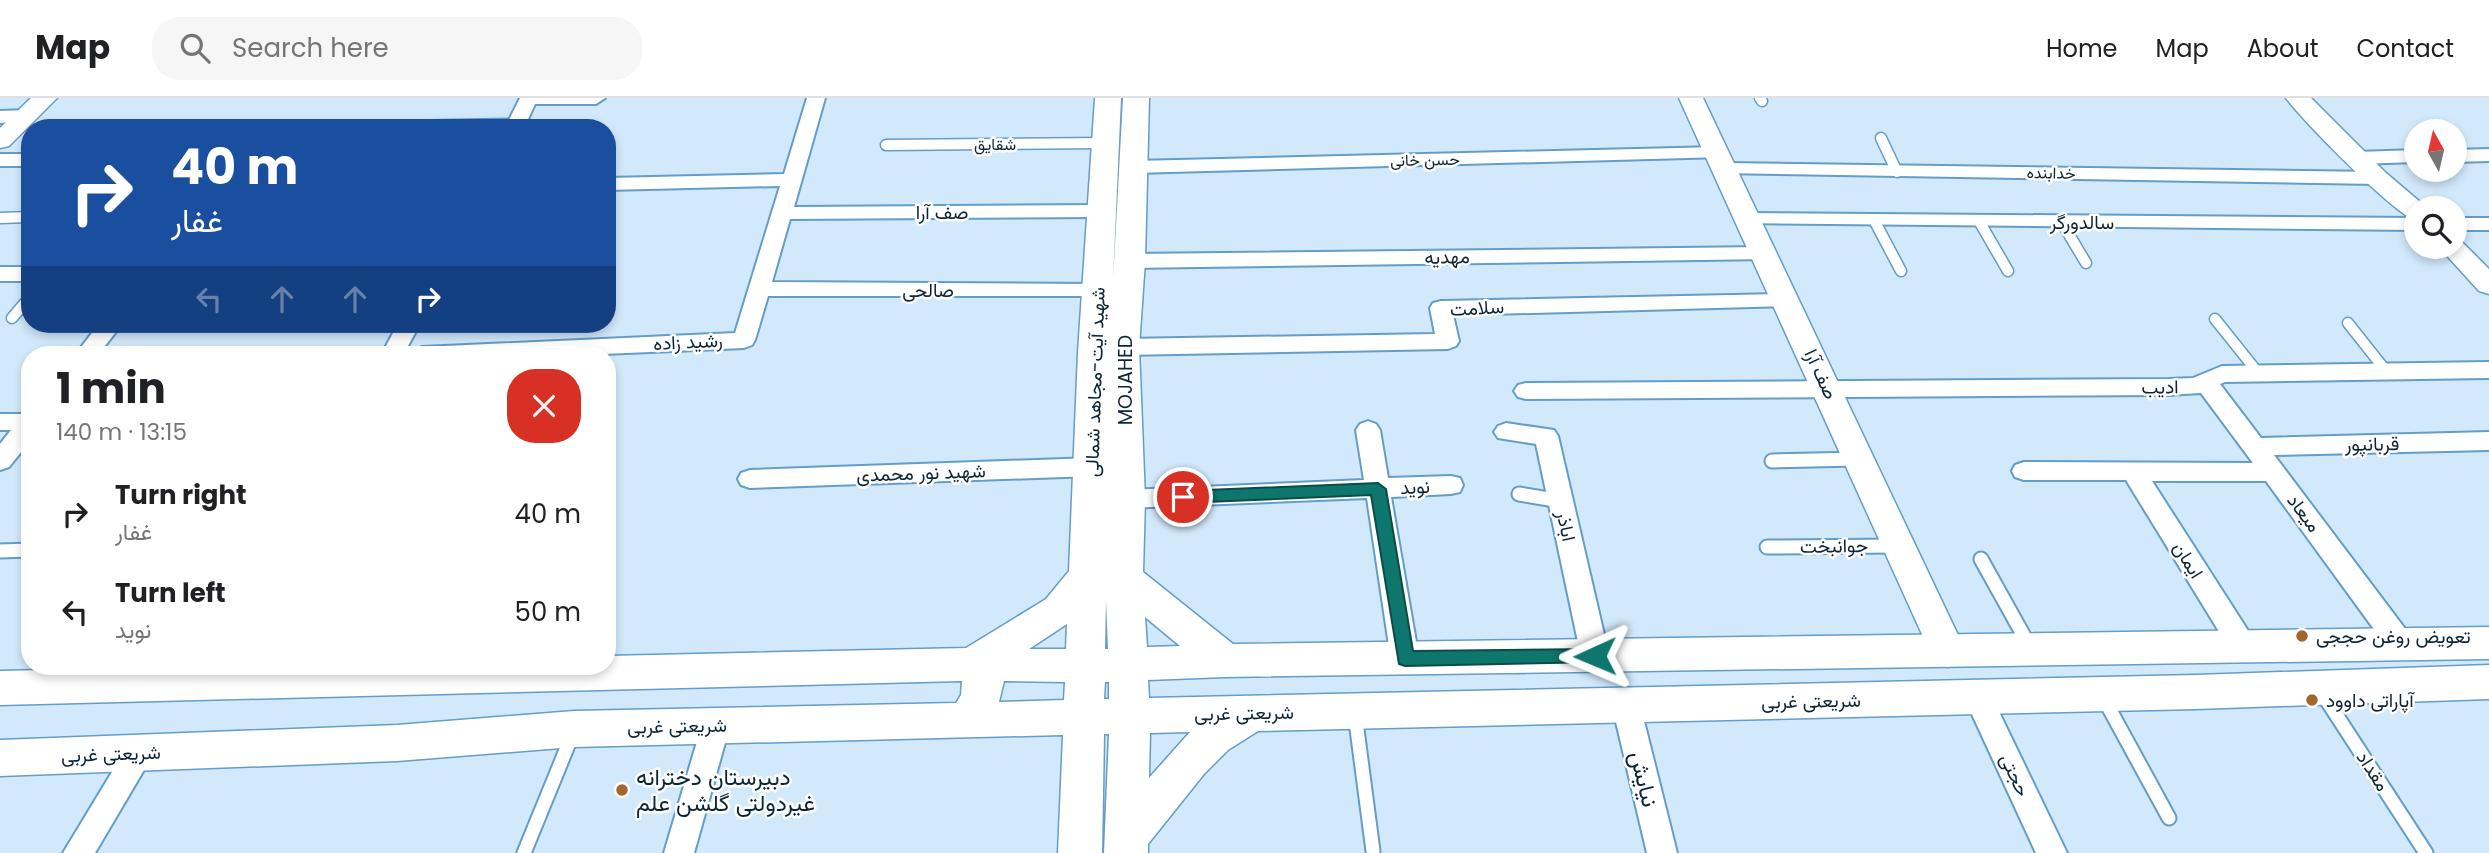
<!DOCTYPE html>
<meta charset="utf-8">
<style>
:root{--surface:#fff;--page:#f6f6f6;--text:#202124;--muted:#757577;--line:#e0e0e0}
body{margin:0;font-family:Poppins,Vazirmatn,sans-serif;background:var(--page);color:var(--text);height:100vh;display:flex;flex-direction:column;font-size:26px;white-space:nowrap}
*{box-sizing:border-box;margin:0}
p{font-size:23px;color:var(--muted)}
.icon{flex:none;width:38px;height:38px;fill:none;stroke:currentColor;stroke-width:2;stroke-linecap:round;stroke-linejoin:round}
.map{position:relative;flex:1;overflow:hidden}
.side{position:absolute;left:21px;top:248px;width:595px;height:329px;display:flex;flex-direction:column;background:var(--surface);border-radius:28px;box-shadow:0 4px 10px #0003}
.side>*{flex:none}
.guide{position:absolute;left:21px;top:21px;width:595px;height:214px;border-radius:28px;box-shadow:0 4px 10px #0003;background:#1a4fa0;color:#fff;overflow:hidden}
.needle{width:46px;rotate:352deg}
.fabs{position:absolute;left:2404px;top:21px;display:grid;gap:14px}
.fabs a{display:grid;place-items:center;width:63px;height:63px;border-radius:50%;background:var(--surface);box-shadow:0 4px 10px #0003;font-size:35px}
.pin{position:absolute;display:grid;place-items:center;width:60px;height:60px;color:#fff;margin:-30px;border:4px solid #fff;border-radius:50%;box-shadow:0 2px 7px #0007}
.me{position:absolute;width:77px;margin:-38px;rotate:269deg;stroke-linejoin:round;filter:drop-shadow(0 0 5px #0008)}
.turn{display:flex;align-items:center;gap:24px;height:147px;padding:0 35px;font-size:32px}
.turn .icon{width:91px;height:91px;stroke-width:2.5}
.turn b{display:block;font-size:49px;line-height:60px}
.lanes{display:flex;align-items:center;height:66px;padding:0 35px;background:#0003;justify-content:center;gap:35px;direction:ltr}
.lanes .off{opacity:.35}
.round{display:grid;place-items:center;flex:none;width:74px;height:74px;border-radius:28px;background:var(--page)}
.headline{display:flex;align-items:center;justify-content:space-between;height:119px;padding:0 35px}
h1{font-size:42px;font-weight:700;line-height:52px}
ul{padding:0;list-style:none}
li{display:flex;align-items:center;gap:21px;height:98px;padding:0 35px}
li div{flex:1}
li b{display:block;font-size:26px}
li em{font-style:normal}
header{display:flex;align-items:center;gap:42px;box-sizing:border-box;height:98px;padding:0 35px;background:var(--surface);border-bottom:2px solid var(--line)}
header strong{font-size:33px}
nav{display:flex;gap:38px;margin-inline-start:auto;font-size:24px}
.search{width:490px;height:63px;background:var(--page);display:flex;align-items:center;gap:18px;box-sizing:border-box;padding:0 24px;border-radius:28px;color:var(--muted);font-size:26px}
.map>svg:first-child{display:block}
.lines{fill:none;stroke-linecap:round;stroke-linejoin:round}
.service-far1-casing{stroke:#639dc8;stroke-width:13}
.service-casing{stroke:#639dc8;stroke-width:17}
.minor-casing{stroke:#639dc8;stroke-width:4}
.tertiary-casing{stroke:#639dc8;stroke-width:3}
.secondary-casing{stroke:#639dc8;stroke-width:3}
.service-far1{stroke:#fff;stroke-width:10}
.service{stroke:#fff;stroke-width:13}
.minor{fill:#fff;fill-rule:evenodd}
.tertiary{fill:#fff;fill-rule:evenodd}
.secondary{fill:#fff;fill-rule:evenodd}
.route{fill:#0f766e;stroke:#0a4d48;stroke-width:2}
.poi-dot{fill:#a3652a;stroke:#fff;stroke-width:2.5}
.labels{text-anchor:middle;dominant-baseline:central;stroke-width:5;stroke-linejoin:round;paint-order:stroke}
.far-street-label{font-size:16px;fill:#0c2535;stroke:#fff}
.street-label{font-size:19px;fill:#0c2535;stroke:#fff}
.poi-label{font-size:19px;fill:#0c2535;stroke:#fff;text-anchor:start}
.near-poi-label{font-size:23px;fill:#0c2535;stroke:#fff;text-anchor:start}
.near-street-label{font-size:23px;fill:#0c2535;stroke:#fff}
</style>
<header>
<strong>Map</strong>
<div class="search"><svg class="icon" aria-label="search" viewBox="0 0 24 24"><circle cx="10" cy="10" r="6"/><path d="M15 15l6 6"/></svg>Search here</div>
<nav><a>Home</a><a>Map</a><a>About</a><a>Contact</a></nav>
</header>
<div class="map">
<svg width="2489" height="755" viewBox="0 0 2489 755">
<rect width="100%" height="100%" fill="#d2e9fc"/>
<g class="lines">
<defs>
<g id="service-far1">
<path d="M1760,0L1762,3"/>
<path d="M403,28L516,26"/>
<path d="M1881,40L1897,74"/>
<path d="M886,47L1105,45"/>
<path d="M0,120L30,119"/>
<path d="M1874,122L1901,173"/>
<path d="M1979,123L2008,173"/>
<path d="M2061,123L2086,165"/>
<path d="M12,220L30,199"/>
<path d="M2215,221L2259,276"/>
<path d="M2348,225L2386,273"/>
</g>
<g id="service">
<path d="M1772,363L1859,361"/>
<path d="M1519,396L1561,403"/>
<path d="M1767,449L1897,448"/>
<path d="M0,453L30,452"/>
<path d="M1981,461L2030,549"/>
<path d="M2322,595L2426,755"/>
<path d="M2104,601L2169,720"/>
<path d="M1355,616L1373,753"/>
<path d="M524,755L573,635"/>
</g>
<g id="minor">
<path d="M520,0H605L596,6H535L524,30H505Z"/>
<path d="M807,0H825L794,109L1101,107L1108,109L1111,113L1108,117L1101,119L790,121L772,184L1097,186L1105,188L1108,193L1105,198H768L755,242L752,247L744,250L580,257H411L414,252L422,249L735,235L780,88L607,92V80L784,76Z"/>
<path d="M26,12L33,14L35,18L33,22L0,25V13Z"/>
<path d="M1717,49L1727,55L1724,59L1134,75L1124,69L1134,63Z"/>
<path d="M2489,51V63L2455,64V52Z"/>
<path d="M2417,52V64L2357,66L2347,60L2357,54Z"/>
<rect x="0" y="56" width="30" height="12"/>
<path d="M1724,65L2377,74L2387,80L2377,86L1717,75L1714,71L1717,67Z"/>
<path d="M1748,115L2417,120V132L1741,125L1738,121L1741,117Z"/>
<rect x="2455" y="120" width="34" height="12"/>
<path d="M1764,149L1771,151L1774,156L1771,161L1130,170L1123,168L1119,163L1123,158L1130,156Z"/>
<rect x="0" y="169" width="30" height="14"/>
<path d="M1786,196L1794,198L1797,203L1794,208L1453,217L1459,243L1456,248L1448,251L1123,257L1115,254L1112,249L1115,244L1123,241L1435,236L1430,210L1433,205L1441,203Z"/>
<path d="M99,226H122L98,257H75Z"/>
<path d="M398,226H420L403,257H381Z"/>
<path d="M2489,264V280L2225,284L2220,286L2261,340L2489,334V352L2274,357L2412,540L2416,548L2412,556L2402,559L2392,556L2266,383H2152L2254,542L2258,550L2254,558L2244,561L2234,558L2126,382H2024L2015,379L2012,373L2015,367L2024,364L2253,365L2201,295L2168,297L1526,301L1518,299L1514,293L1518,287L1526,285L2168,281L2193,280L2222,268Z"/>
<path d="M0,316H30V343L9,369L0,372V346L11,332H0Z"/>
<path d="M1368,323L1376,326L1380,332L1388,380L1451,378L1460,380L1463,387L1460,394L1451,396L1391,399L1419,561L1415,569L1405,572L1395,569L1391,561L1367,400L1127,410L1118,408L1115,401L1118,394L1127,392L1364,382L1356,332L1360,326Z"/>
<path d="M1506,325L1554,332L1558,338L1609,558L1605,566L1595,569L1585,566L1581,558L1536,346L1498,340L1494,334L1498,328Z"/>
<path d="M1092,360L1101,363L1104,369L1101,375L1092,378L750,390L741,387L738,381L741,375L750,372Z"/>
<path d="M1978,587L1988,591L2067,755H2036L1964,599L1968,591Z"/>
<path d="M1626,595L1636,598L1640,607L1677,755H1647L1612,607L1616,598Z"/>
<path d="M716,615L726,618L730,627L694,755H664L702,627L706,618Z"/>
<path d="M139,642L149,646L154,655L95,755H63L129,646Z"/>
</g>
<g id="tertiary">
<path d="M31,0H57L9,48L0,50V30Z"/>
<path d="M1679,0H1703L1966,554L1960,564L1948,569L1936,564L1930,554Z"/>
<path d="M2286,0H2311L2386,75L2426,109L2417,110V123C2396,118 2301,21 2286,0Z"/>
<path d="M2455,141L2461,143L2489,171V196L2479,193L2439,149H2455Z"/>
</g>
<path id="secondary" d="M1095,0H1121L1113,183L1123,0H1149L1145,163L1139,249L1145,401L1143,474L1233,546L2489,529V561L1225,579L1148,582L1149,600L2196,577L2489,567V601L2196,611L1258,633L1228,652L1204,676L1148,746V755H1104L1109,636H1104L1102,755H1058L1063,637L574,649L397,663L0,678V642L397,627L574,613L956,605L961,597L962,583L0,607V573L178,569H607V558L966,550L1046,501L1069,473L1078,254ZM1106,502L1108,551H1105ZM1145,519L1180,548L1147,549ZM1067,526L1066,551H1029ZM1004,583L1065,584L1064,602L999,604ZM1105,584H1109V601H1104ZM1190,634L1149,680L1150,635Z"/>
</defs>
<!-- service-far1 casing -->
<use href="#service-far1" class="service-far1-casing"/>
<!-- service casing -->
<use href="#service" class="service-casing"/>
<!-- minor casing -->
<use href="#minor" class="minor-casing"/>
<!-- tertiary casing -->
<use href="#tertiary" class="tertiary-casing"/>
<!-- secondary casing -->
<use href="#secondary" class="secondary-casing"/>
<!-- service-far1 -->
<use href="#service-far1" class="service-far1"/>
<!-- service -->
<use href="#service" class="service"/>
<!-- minor -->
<use href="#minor" class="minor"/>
<!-- tertiary -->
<use href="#tertiary" class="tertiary"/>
<!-- secondary -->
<use href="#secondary" class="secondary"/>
</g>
<!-- route -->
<path class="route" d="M1378,385L1386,391L1413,553L1595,551L1601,553L1604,558L1601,564L1405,568L1399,566L1371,397L1183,405L1175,399L1183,393Z"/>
<!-- markers -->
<g class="poi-dot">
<circle cx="2302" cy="538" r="7"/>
<circle cx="2312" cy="602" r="7"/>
<circle cx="622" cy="692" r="7"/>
</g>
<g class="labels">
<!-- far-street labels -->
<g class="far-street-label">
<text x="995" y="46">شقایق</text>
<text transform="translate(1425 62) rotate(-1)">حسن خانی</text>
<text transform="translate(2051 75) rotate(1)">خدابنده</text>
</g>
<!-- street labels -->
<g class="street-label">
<text x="942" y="114">صف آرا</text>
<text x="2082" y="124">سالدورگر</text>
<text transform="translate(1447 159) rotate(-1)">مهدیه</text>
<text x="928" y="192">صالحی</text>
<text transform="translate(1477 210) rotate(-3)">سلامت</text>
<text transform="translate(688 244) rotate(-3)">رشید زاده</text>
<text transform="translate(1821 276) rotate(65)">صف آرا</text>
<text transform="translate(1125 282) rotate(-90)">MOJAHED</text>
<text transform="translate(1095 284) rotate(-88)">شهید آیت-مجاهد شمالی</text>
<text transform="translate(2160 289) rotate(-1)">ادیب</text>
<text transform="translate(2372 346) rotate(-1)">قربانپور</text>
<text transform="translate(921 375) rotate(-2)">شهید نور محمدی</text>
<text transform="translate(1415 389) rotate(-3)">نوید</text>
<text transform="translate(2304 415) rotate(53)">میعاد</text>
<text transform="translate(1566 428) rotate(78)">اباذر</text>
<text transform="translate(1834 448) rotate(-1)">جوانبخت</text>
<text transform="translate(2188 462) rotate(58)">ایمان</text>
<text transform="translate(1811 603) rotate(-1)">شریعتی غربی</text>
<text transform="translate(1244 615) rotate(-1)">شریعتی غربی</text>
<text transform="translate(677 628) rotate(-1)">شریعتی غربی</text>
<text transform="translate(111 656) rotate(-2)">شریعتی غربی</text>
<text transform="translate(2373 673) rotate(57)">مقداد</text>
<text transform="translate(2015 677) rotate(65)">حجتی</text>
</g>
<!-- poi labels -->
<g class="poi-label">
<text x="2316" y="538">تعویض روغن حججی</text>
<text x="2326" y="602">آپاراتی داوود</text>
</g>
<!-- near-poi labels -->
<g class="near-poi-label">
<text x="636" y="679">دبیرستان دخترانه<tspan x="636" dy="26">غیردولتی گلشن علم</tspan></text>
</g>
<!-- near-street labels -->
<g class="near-street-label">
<text transform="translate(1644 681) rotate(76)">نیایش</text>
</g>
</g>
</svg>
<div class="fabs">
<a><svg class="needle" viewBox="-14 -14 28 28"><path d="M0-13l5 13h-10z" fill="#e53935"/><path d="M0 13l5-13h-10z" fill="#757577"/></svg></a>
<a><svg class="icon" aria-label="search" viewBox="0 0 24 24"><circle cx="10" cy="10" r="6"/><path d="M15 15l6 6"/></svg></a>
</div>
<div class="pin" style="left:1183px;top:399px;background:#d93025"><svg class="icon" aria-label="arrive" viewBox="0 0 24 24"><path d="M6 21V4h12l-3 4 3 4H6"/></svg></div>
<svg class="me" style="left:1595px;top:558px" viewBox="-20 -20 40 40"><path d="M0-17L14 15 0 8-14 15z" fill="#0f766e" stroke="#fff" stroke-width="4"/></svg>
<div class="guide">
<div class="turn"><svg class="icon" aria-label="right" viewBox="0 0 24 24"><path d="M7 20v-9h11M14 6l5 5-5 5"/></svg><div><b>40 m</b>غفار</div></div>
<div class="lanes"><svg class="icon off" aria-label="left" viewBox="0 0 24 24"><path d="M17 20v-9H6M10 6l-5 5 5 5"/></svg><svg class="icon off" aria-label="ahead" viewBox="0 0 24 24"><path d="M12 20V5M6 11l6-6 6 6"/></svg><svg class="icon off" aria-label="ahead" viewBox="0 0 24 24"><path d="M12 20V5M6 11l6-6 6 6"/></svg><svg class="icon" aria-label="right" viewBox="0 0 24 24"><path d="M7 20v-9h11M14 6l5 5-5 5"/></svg></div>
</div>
<section class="side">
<div class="headline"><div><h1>1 min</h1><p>140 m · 13:15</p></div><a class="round" style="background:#d93025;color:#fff"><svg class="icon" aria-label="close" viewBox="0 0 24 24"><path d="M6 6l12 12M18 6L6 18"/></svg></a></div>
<ul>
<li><svg class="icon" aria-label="right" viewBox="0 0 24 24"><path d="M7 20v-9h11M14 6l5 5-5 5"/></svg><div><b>Turn right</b><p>غفار</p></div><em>40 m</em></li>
<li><svg class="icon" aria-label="left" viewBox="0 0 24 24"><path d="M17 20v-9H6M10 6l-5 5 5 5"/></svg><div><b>Turn left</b><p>نوید</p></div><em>50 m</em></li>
</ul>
</section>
</div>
